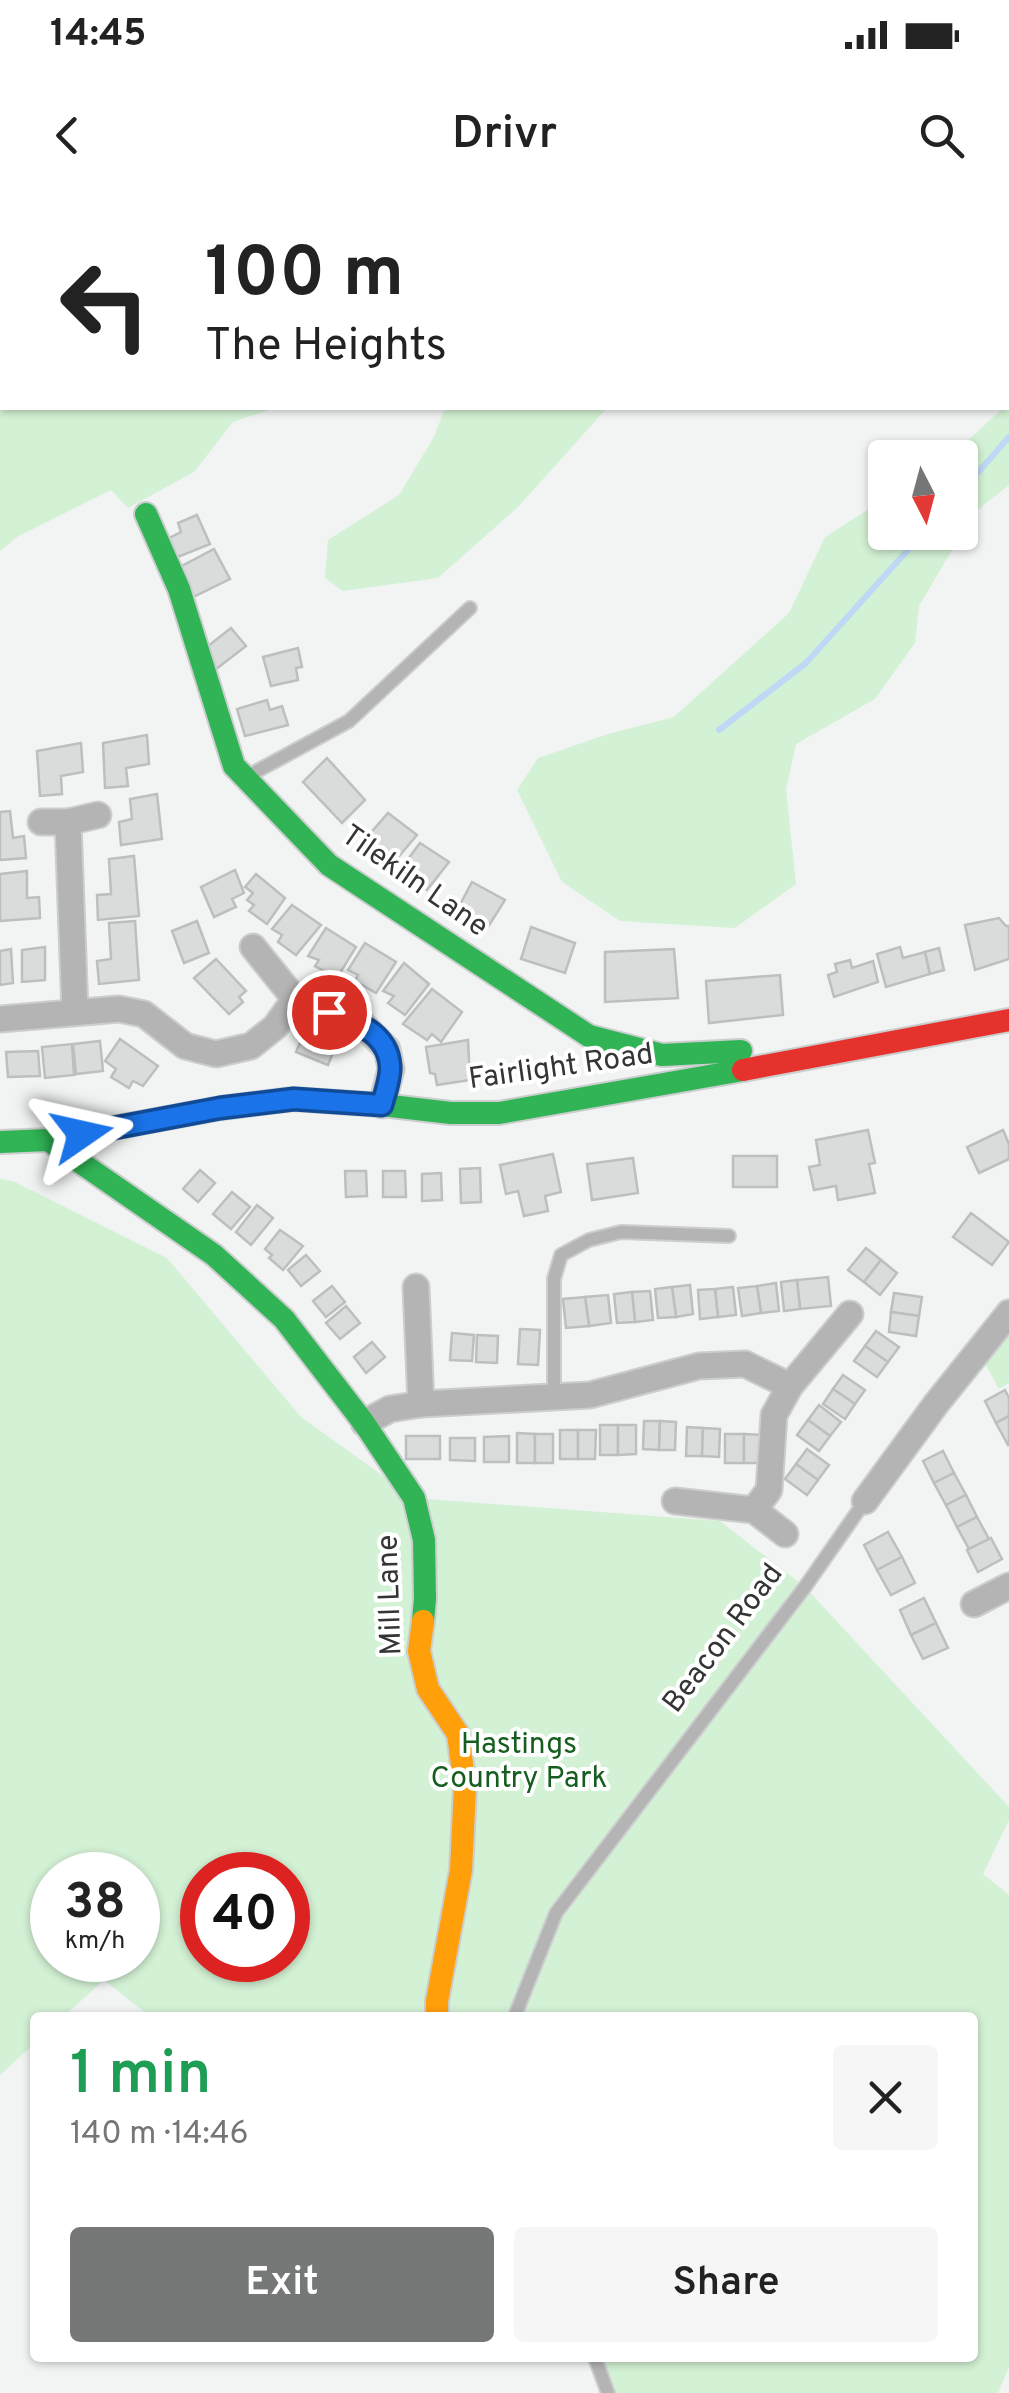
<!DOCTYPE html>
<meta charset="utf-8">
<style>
:root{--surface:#fff;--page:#f6f6f6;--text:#222;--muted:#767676;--accent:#767878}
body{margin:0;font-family:Overpass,sans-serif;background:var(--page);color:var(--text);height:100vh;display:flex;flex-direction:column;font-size:38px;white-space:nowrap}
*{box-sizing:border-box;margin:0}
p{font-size:32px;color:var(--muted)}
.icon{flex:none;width:55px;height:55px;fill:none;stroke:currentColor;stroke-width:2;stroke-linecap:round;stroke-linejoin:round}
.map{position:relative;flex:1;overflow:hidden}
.sheet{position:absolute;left:30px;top:1812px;width:948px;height:350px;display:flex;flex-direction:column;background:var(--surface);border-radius:10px;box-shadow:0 2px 8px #0004}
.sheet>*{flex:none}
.banner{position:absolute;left:0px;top:0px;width:1010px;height:210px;box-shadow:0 2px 8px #0004;background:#fff;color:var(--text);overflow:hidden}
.needle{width:65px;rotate:174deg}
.fabs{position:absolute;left:868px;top:240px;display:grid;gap:20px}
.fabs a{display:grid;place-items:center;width:110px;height:110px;border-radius:10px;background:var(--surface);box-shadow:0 2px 8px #0004;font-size:50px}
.speed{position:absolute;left:30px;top:1652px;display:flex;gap:20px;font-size:50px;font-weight:700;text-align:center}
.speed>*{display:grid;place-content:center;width:130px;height:130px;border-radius:50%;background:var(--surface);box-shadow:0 2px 8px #0004;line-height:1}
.speed small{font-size:25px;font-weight:400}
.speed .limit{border:15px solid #d22;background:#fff;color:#111}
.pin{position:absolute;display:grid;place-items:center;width:85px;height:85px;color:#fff;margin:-42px;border:5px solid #fff;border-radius:50%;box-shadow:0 2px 10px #0007}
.me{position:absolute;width:110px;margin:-55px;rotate:79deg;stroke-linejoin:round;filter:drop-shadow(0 0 8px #0008)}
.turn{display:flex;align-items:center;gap:35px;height:210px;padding:0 40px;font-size:45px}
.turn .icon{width:130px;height:130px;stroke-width:2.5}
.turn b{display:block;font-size:70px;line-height:85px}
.round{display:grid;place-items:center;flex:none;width:105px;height:105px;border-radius:10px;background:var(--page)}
.overview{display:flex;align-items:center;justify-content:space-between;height:170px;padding:0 40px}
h1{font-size:60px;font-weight:600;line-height:75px;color:#1e9e55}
.cta{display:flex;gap:20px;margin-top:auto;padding:20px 40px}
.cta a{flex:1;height:115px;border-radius:10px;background:var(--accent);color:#fff;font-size:40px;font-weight:600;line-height:115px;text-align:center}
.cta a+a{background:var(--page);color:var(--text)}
.status{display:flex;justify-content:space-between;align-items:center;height:70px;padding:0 50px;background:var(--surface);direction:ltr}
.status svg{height:28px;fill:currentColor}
header{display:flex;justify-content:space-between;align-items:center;height:130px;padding:0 40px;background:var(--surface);font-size:45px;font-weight:600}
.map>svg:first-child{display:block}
.green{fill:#d3f1d4;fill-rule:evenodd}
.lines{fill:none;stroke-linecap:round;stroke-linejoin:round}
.stream{stroke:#bed8f5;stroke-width:6}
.building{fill:#dadcdc;stroke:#bdbebe;stroke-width:2.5}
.lane-casing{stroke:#cccece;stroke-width:16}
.street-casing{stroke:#cccece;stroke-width:29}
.fast-casing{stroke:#cccece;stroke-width:26}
.slow-casing{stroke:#cccece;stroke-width:26}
.jam-casing{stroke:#cccece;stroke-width:26}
.lane{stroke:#b4b4b4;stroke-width:12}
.street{stroke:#b4b4b4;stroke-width:25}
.fast{stroke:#30b455;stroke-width:22}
.slow{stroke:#ff9f0a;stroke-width:22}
.jam{stroke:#e5322d;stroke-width:22}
.route-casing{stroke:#114b97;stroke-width:25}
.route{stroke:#1a73e8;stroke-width:18}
.labels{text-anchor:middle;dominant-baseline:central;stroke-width:8;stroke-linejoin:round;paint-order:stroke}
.street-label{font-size:30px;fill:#343535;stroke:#fff}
.park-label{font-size:30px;fill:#165e1f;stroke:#fff}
</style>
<div class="status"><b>14:45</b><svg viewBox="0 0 49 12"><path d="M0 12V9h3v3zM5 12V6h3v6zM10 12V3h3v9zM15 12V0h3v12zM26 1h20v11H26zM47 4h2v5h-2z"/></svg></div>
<header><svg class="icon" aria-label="back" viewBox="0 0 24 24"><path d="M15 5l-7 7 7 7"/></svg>Drivr<svg class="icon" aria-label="search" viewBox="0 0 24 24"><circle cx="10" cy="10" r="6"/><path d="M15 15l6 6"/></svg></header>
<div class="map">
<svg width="1009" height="2193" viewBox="0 0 1009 2193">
<rect width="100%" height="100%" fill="#f2f4f4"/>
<!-- green -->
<g class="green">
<path d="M0,0H845L842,2H2V208H275L233,222L194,272L128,308L111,290L17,337L0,351Z"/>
<path d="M1009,202V285L974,313L919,406L915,443L875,499L796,544L786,589L796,684L735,728L620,721L562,682L517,590L538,558L608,534L674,517L789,413L825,337L880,302L885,301V332H960V258L950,257L1003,208H1008Z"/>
<path d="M445,208H607L518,307L438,378L343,391L325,378L328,340L399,295L434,237Z"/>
<path d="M0,979L13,981L167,1058L301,1217L414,1298L720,1321L805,1387L1009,1607V1620L983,1674L1009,1695V2167L998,2193H608L591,2158H972V1818H152L104,1780L63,1817L35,1818V1843L0,1875ZM52,1675H138V1760H52ZM202,1675H288V1760H202Z"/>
<path d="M1009,1131V1183L999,1189L983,1160Z"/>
</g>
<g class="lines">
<!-- stream -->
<g class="stream">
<path d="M960,293L1009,237"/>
<path d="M719,530L806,463L924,332"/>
</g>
</g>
<!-- building -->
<g class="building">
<path d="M197,315L210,344L173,359L165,340L181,332L178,323Z"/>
<path d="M214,349L230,379L189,399L176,369Z"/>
<path d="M231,428L246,446L215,470L203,450Z"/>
<path d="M298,448L302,467L296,468L298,480L271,486L263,457Z"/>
<path d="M267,500L270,510L282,506L288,525L245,536L237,509Z"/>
<path d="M147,535L149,564L126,568L128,586L105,588L103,543Z"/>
<path d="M81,543L83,572L61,576L62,594L40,596L37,551Z"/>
<path d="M327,558L365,600L342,623L303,582Z"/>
<path d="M157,594L162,639L121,645L119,622L132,619L130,599Z"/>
<path d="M10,611L13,638L24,636L26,658L0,660V612Z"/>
<path d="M388,613L417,635L390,667L361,644Z"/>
<path d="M420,643L449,662L427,690L399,671Z"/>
<path d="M134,656L139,716L98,720L97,695L111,694L109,659Z"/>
<path d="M235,670L244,693L232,699L236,707L214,717L201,687Z"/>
<path d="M27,671V698L39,697L40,718L0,721V674Z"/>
<path d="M256,674L285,698L267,724L249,711L254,705L247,700L253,693L245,687Z"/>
<path d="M472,682L505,700L486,730L455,714Z"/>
<path d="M292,705L321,725L296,755L278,742L282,735L272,729Z"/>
<path d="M999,718L1006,726H1009V759L975,770L965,725Z"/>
<path d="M135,721L139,780L99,784L97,761L111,759L109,723Z"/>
<path d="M197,721L209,753L184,763L172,731Z"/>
<path d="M531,727L575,743L565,773L521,759Z"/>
<path d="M326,728L356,747L337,778L315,766L319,760L308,756Z"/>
<path d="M365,743L396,762L376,793L355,781L358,775L348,770Z"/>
<path d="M45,747V780L22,782V750Z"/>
<path d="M900,747L903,758L925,752L930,774L886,787L877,754Z"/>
<path d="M939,748L944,770L930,774L925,752Z"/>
<path d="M11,749L13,783L0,785V751Z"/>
<path d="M674,749L678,798L605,802V752Z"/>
<path d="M216,759L246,791L239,797L243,802L229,814L194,778Z"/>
<path d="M850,760L852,768L873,761L878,782L834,797L828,775L837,772L835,764Z"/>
<path d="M404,763L429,784L405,815L388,803L394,796L383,791Z"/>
<path d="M780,775L783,815L709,823L706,781Z"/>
<path d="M432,789L462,812L441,842L432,834L427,840L403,824Z"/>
<path d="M306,828L338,840L328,865L296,852Z"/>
<path d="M120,839L158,866L143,886L133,881L129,888L111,877L116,869L105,861Z"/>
<path d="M468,840L470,880L437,885L435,874L430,873L426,847Z"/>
<path d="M100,841L103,871L76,874L73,844Z"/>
<path d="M72,844L74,875L45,878L42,847Z"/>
<path d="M38,851L40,876L8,877L6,852Z"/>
<path d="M868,930L875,963L869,964L875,993L838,1000L836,986L814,990L809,967L820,965L816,940Z"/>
<path d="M1003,930L1009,944V959L979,973L967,947Z"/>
<path d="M553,954L561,992L545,996L548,1011L524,1016L518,991L506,994L500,965Z"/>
<rect x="733" y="956" width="44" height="31"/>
<path d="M633,958L638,993L592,1000L587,964Z"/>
<path d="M480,968L481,1002L461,1003L460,969Z"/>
<path d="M200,970L215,983L198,1002L183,989Z"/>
<path d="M345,971H366L367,996L346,997Z"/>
<path d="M383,971H405L406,997H383Z"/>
<path d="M441,973L442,1000L422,1001V974Z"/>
<path d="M232,992L250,1007L231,1029L213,1014Z"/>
<path d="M257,1005L273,1018L251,1045L236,1032Z"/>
<path d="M971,1013L1009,1042L992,1065L953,1037Z"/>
<path d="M280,1030L303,1046L283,1070L269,1058L272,1055L265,1049Z"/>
<path d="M866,1048L881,1060L864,1082L848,1070Z"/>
<path d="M306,1055L320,1071L301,1086L288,1070Z"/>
<path d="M881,1060L897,1073L880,1095L864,1082Z"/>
<path d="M828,1077L831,1106L800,1109L797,1080Z"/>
<path d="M797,1080L800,1109L784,1111L781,1082Z"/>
<path d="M776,1083L779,1111L761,1113L757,1086Z"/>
<path d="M690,1085L693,1114L676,1117L672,1087Z"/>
<path d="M332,1086L345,1102L326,1117L313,1101Z"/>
<path d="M757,1086L761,1113L742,1116L738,1088Z"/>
<path d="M672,1087L676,1117L658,1118L655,1089Z"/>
<path d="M733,1087L736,1115L718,1117L715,1089Z"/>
<path d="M715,1089L718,1117L700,1119L698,1090Z"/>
<path d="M650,1091L653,1120L635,1122L632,1092Z"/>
<path d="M632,1092L635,1122L617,1123L614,1094Z"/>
<path d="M894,1093L922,1097L919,1116L891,1112Z"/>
<path d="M608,1095L611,1123L589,1126L585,1097Z"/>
<path d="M585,1097L589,1126L566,1128L563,1099Z"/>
<path d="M346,1106L360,1123L340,1139L326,1123Z"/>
<path d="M891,1112L919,1116L916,1136L889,1132Z"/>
<path d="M520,1129L540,1130L538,1165L518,1164Z"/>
<path d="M876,1131L899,1147L888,1162L865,1146Z"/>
<path d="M452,1133L474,1135L472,1161L450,1160Z"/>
<path d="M477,1135L498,1136L497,1163L476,1162Z"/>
<path d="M372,1142L385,1157L366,1173L354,1157Z"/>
<path d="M865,1146L888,1162L877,1177L854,1161Z"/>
<path d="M843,1175L865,1190L855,1204L833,1189Z"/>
<path d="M833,1189L855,1204L845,1219L823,1204Z"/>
<path d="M1005,1190L1009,1198V1216L996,1223L985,1201Z"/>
<path d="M819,1205L841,1222L830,1236L808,1220Z"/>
<path d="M1009,1216V1244L1008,1245L996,1223Z"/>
<path d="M808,1220L830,1236L819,1251L797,1235Z"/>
<path d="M644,1221H660L659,1250L643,1249Z"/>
<path d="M660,1221L676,1222L675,1250H659Z"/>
<rect x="600" y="1225" width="18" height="30"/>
<path d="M618,1225H636V1254L618,1255Z"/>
<path d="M687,1227L703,1228L702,1256H686Z"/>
<path d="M703,1228L720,1229L719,1257L702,1256Z"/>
<rect x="560" y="1230" width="18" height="29"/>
<path d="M578,1230H596L595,1259H578Z"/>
<path d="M517,1233L535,1234V1263H517Z"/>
<rect x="535" y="1234" width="18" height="29"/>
<rect x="725" y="1234" width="19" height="29"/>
<path d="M744,1234L762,1235V1263H744Z"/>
<rect x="406" y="1236" width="34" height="23"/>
<path d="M509,1236V1262H484V1237Z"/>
<path d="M450,1238H475V1261L450,1260Z"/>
<path d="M807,1249L829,1265L818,1280L796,1264Z"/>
<path d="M943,1251L954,1273L934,1283L923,1261Z"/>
<path d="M796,1264L818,1280L807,1295L785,1279Z"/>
<path d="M954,1273L966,1295L946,1305L934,1283Z"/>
<path d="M966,1295L977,1317L957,1327L946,1305Z"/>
<path d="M977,1317L989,1339L969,1349L957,1327Z"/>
<path d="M888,1332L902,1357L877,1370L864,1345Z"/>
<path d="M991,1338L1002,1359L978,1372L967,1350Z"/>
<path d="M902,1357L915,1383L891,1395L877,1370Z"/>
<path d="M924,1398L936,1423L911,1435L900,1410Z"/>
<path d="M936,1423L948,1448L923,1459L911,1435Z"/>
</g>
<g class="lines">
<defs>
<g id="lane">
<path d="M248,576L349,521L470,408"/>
<path d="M554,1195V1079L561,1055L589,1040L621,1032L729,1036"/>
<path d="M514,1818L556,1713L805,1387L865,1301"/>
<path d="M595,2158L608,2193"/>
</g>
<g id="street">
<path d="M41,622H68"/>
<path d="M253,747L295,799L362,824L387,849L391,869L382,905"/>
<path d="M75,812L68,622L98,615"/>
<path d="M0,819L119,809L144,814L185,846L216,854L251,846L275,827L295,799"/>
<path d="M416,1087L421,1204"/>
<path d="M364,1223L390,1209L421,1204L590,1195L699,1166L745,1164L790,1186"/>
<path d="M675,1301L754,1310L785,1334"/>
<path d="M865,1301L936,1204L1009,1113"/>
<path d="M754,1310L769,1290L774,1215L790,1186L850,1114"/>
<path d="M974,1404L1009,1386"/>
</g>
<g id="fast">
<path d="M146,314L179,389L234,566L329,665L589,836L662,855L741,851"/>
<path d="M48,940L214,1055L284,1119L364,1223L414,1298L424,1340L425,1399L423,1421"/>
<path d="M0,942L48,940L221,908L293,899L382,905L451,913H499L743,870"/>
</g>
<path id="slow" d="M423,1421L419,1451L428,1489L458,1534L465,1587L461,1670L437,1801V1818"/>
<path id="jam" d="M743,870L1009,820"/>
</defs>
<!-- lane casing -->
<use href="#lane" class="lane-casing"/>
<!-- street casing -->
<use href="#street" class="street-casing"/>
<!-- fast casing -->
<use href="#fast" class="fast-casing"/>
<!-- slow casing -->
<use href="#slow" class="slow-casing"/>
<!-- jam casing -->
<use href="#jam" class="jam-casing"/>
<!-- lane -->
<use href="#lane" class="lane"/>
<!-- street -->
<use href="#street" class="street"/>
<!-- fast -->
<use href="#fast" class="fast"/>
<!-- slow -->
<use href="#slow" class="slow"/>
<!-- jam -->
<use href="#jam" class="jam"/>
</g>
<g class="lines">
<defs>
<path id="route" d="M82,934L220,908L294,899L382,905C385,893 391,878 390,866C388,833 355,821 329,812"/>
</defs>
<!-- route casing -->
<use href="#route" class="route-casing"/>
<!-- route -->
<use href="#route" class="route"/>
</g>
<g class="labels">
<!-- street labels -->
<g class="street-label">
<text transform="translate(414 682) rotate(35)">Tilekiln Lane</text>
<text transform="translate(561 868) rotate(-8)">Fairlight Road</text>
<text transform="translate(391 1395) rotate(-92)">Mill Lane</text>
<text transform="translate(724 1439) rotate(-53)">Beacon Road</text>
</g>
<!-- park labels -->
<g class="park-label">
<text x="519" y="1545">Hastings<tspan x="519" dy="34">Country Park</tspan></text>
</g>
</g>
</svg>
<div class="fabs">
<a><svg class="needle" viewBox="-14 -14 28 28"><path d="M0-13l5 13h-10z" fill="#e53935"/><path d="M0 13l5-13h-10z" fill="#767676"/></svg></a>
</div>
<div class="speed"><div>38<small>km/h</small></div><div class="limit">40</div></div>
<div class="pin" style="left:329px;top:812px;background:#d93025"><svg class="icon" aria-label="arrive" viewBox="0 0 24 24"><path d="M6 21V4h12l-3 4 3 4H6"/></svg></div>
<svg class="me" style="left:82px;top:934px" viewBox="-20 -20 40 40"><path d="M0-17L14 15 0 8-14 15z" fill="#1a73e8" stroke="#fff" stroke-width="4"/></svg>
<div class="banner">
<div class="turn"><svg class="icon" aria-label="left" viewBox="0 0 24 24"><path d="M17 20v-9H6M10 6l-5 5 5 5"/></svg><div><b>100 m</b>The Heights</div></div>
</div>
<section class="sheet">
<div class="overview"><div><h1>1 min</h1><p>140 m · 14:46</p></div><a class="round"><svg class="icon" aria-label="close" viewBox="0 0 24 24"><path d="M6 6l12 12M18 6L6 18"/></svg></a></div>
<div class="cta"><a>Exit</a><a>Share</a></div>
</section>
</div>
